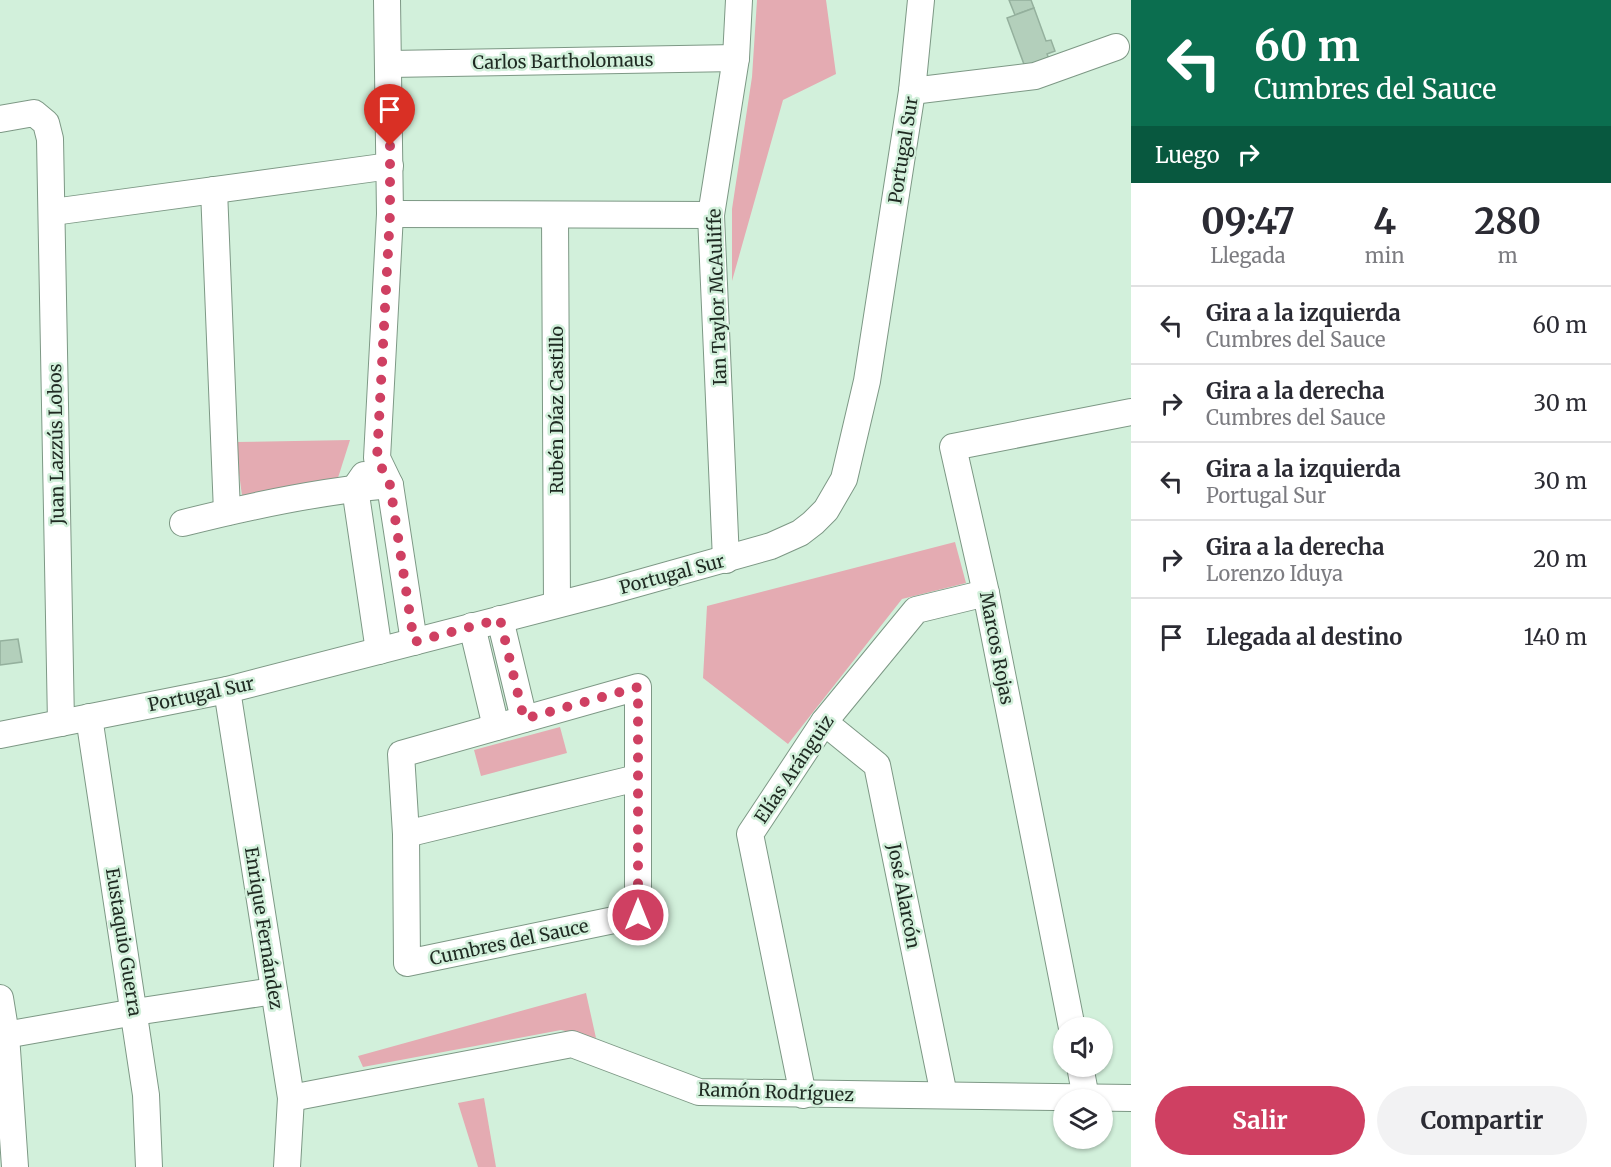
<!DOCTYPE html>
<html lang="es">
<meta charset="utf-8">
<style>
:root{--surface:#fff;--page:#f2f2f3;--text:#2b2b33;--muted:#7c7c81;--line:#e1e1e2;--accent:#cf4062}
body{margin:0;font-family:Merriweather,serif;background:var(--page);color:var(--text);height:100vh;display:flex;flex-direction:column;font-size:22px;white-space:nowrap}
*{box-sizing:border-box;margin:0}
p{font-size:20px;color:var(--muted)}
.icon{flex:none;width:33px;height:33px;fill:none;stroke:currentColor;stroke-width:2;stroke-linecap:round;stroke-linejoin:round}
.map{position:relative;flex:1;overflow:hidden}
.sheet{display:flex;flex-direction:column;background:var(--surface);width:480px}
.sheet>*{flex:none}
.hud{background:#0b6e4f;color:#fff;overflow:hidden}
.tools{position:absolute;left:1053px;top:1017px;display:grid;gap:12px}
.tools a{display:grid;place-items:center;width:60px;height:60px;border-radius:50%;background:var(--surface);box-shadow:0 2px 4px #0004;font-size:30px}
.pin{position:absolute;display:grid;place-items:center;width:51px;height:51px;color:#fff;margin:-62px -26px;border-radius:50% 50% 50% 0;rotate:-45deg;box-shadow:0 0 6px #0007}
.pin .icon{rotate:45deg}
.me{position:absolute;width:66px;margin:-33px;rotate:0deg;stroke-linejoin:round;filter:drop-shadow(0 0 4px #0008)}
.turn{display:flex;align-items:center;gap:21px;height:126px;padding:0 24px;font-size:27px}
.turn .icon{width:78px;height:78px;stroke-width:2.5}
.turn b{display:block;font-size:42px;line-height:51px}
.then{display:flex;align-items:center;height:57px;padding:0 24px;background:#0003;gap:12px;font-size:22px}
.eta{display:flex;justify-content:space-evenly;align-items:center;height:102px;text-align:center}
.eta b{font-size:36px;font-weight:700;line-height:42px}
.action{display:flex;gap:12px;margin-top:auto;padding:12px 24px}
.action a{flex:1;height:69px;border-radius:36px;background:var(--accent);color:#fff;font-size:24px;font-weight:700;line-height:69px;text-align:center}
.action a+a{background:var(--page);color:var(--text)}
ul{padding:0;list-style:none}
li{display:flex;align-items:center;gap:18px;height:78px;padding:0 24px;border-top:2px solid var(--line)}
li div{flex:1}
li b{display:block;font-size:22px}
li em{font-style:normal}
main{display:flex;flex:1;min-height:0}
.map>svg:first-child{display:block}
.green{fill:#e4abb2}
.building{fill:#b3cfbb;stroke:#94b09d;stroke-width:1.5}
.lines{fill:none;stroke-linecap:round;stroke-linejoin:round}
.street-casing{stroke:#7d9885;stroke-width:28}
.street{stroke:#fff;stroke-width:26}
.route{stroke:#cf4062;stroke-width:10;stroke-dasharray:0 18}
.labels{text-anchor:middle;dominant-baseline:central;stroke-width:5;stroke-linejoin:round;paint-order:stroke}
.street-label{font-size:18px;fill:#1f2a22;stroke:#d2f0db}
</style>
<main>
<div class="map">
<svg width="1131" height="1167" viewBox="0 0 1131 1167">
<rect width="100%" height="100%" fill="#d2f0db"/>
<!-- green -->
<g class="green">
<path d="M757,0H826L836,74L783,100L732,281V209L752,77Z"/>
<path d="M350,440L337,481L242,496L235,442Z"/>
<path d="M955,542L966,583L902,599L788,744L703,678L707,606Z"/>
<path d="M560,727L567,753L481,776L474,750Z"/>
<path d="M586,993L596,1038L561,1030L363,1067L358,1056Z"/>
<path d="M484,1098L496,1167H478L458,1103Z"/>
</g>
<!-- building -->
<g class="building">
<path d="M1009,0H1031L1034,8L1015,15Z"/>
<path d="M1034,8L1046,41L1051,40L1055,51L1047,54L1049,59L1025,67L1007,18Z"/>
<path d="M18,639L22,662L0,665V641Z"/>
</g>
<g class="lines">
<defs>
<g id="street">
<path d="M387,0L390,214L377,458L390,485L414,642"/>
<path d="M389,64L736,58"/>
<path d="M912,91L1035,76L1116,47"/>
<path d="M0,119L34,113L46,123L50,139L61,723"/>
<path d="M214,190L227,512"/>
<path d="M53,212L390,166"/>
<path d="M390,214L711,215"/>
<path d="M555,215L557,604"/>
<path d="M364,475L355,488L379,651"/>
<path d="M183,523C250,506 320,491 390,485"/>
<path d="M726,560L711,215L736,58L739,0"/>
<path d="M500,619L524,719"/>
<path d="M472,626L496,727"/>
<path d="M638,687V915L407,963L406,834L401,754Z"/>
<path d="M227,690L291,1098L287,1167"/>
<path d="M89,717L146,1095L149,1167"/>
<path d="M824,722L877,765L944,1095"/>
<path d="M0,735L227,690L607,592L771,546L800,533L813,523L826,510L844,479L867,381L912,91L921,0"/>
<path d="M406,834L637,778"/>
<path d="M0,998L6,1035L15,1167"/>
<path d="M1072,1028L986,593L953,447L1131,412"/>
<path d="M0,1036L135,1012L274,991"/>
<path d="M1080,1066L1086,1098"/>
<path d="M803,1095L750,834L824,722L916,610L986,593"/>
<path d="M291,1098L572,1044L699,1092L1131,1098"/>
</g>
</defs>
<!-- street casing -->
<use href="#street" class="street-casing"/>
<!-- street -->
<use href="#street" class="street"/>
</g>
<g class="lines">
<!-- route -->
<path class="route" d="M390,146V214L377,458L390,485L414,642L500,619L524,719L638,687V915"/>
</g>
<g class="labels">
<!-- street labels -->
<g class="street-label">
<text transform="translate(563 61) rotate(-1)">Carlos Bartholomaus</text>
<text transform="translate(903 150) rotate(-81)">Portugal Sur</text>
<text transform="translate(717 297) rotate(-92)">Ian Taylor McAuliffe</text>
<text transform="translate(556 410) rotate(-90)">Rubén Díaz Castillo</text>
<text transform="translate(56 444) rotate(-91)">Juan Lazzús Lobos</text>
<text transform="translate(672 574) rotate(-15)">Portugal Sur</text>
<text transform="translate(997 648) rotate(79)">Marcos Rojas</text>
<text transform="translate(201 694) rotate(-12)">Portugal Sur</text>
<text transform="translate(794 769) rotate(-56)">Elías Aránguiz</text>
<text transform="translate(904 896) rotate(79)">José Alarcón</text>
<text transform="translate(264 928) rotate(81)">Enrique Fernández</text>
<text transform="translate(124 942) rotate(81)">Eustaquio Guerra</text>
<text transform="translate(509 942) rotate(-12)">Cumbres del Sauce</text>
<text transform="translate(776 1092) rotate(2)">Ramón Rodríguez</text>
</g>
</g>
</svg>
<div class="tools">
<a><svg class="icon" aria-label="sound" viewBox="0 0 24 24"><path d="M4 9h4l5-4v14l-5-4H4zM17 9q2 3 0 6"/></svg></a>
<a><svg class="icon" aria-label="layers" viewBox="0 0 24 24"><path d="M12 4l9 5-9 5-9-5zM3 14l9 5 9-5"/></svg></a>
</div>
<div class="pin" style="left:390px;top:146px;background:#d93025"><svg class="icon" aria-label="arrive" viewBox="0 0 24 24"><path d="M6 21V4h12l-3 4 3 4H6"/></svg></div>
<svg class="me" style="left:638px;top:915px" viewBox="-20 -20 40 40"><circle r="17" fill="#cf4062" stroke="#fff" stroke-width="3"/><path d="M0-11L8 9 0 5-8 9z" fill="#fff"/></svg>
</div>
<section class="sheet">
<div class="hud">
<div class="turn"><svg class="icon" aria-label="left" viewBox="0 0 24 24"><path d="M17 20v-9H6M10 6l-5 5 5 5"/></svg><div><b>60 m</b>Cumbres del Sauce</div></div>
<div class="then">Luego<svg class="icon" aria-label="right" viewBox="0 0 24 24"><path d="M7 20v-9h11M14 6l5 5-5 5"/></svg></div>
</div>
<div class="eta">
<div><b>09:47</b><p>Llegada</p></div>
<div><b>4</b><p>min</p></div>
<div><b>280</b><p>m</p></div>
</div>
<ul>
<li><svg class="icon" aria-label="left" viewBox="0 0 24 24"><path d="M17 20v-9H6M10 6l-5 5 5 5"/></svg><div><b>Gira a la izquierda</b><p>Cumbres del Sauce</p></div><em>60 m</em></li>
<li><svg class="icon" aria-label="right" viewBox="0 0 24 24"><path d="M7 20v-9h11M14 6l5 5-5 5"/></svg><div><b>Gira a la derecha</b><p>Cumbres del Sauce</p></div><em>30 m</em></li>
<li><svg class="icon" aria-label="left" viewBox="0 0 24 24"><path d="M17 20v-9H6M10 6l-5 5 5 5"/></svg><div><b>Gira a la izquierda</b><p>Portugal Sur</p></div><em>30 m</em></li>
<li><svg class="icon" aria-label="right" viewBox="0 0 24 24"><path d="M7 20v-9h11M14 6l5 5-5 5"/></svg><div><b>Gira a la derecha</b><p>Lorenzo Iduya</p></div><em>20 m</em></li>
<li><svg class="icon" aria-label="arrive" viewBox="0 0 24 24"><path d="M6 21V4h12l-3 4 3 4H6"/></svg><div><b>Llegada al destino</b></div><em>140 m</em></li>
</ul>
<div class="action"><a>Salir</a><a>Compartir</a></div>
</section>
</main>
